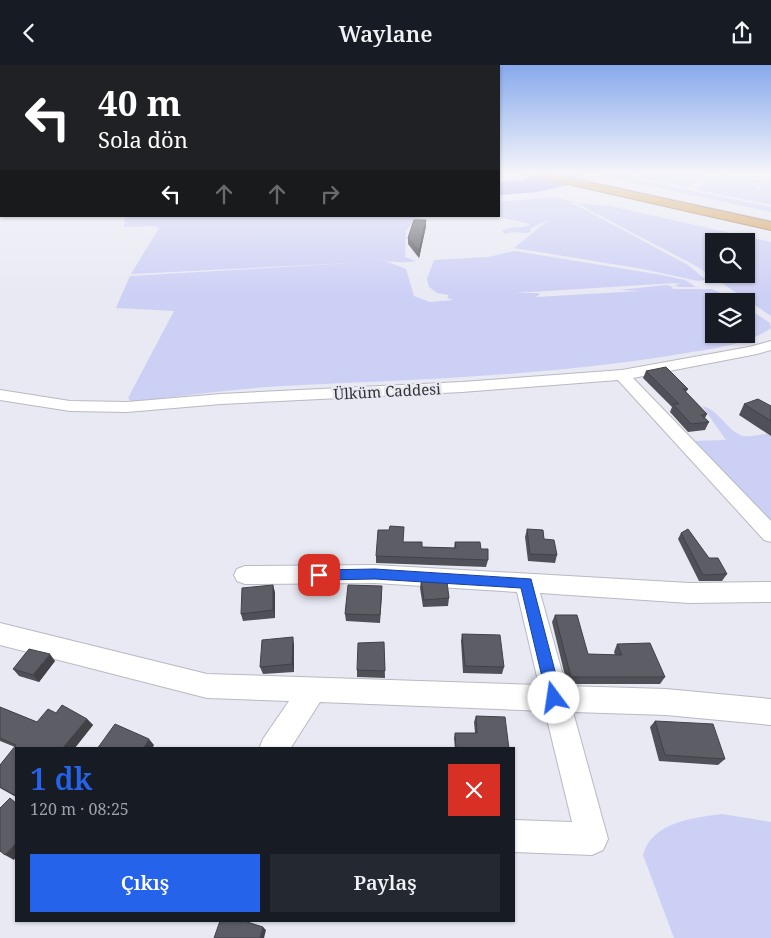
<!DOCTYPE html>
<html lang="tr">
<meta charset="utf-8">
<style>
:root{--surface:#171b24;--page:#242831;--text:#f1f3f6;--muted:#9ea1a6;--accent:#2563eb}
body{margin:0;font-family:"Noto Serif",serif;background:var(--page);color:var(--text);height:100vh;display:flex;flex-direction:column;font-size:19px;white-space:nowrap}
*{box-sizing:border-box;margin:0}
p{font-size:16px;color:var(--muted)}
.icon{flex:none;width:28px;height:28px;fill:none;stroke:currentColor;stroke-width:2;stroke-linecap:round;stroke-linejoin:round}
.map{position:relative;flex:1;overflow:hidden}
.drawer{position:absolute;left:15px;top:682px;width:500px;height:175px;display:flex;flex-direction:column;background:var(--surface);border-radius:0px;box-shadow:0 1px 4px #0004}
.drawer>*{flex:none}
.banner{position:absolute;left:0px;top:0px;width:500px;height:152px;box-shadow:0 1px 4px #0004;background:#202124;color:#fff;overflow:hidden}
.buttons{position:absolute;left:705px;top:168px;display:grid;gap:10px}
.buttons a{display:grid;place-items:center;width:50px;height:50px;border-radius:0px;background:var(--surface);box-shadow:0 1px 4px #0004;font-size:25px}
.pin{position:absolute;display:grid;place-items:center;width:42px;height:42px;color:#fff;margin:-21px;border-radius:10px;box-shadow:0 2px 8px #0006}
.me{position:absolute;width:55px;margin:-28px;rotate:346deg;stroke-linejoin:round;filter:drop-shadow(0 0 4px #0008)}
.turn{display:flex;align-items:center;gap:18px;height:105px;padding:0 15px;font-size:22px}
.turn .icon{width:65px;height:65px;stroke-width:2.5}
.turn b{display:block;font-size:35px;line-height:42px}
.lanes{display:flex;align-items:center;height:48px;padding:0 15px;background:#0003;justify-content:center;gap:25px;direction:ltr}
.lanes .off{opacity:.35}
.round{display:grid;place-items:center;flex:none;width:52px;height:52px;border-radius:0px;background:var(--page)}
.head{display:flex;align-items:center;justify-content:space-between;height:85px;padding:0 15px}
h1{font-size:30px;font-weight:600;line-height:38px;color:var(--accent)}
.action{display:flex;gap:10px;margin-top:auto;padding:10px 15px}
.action a{flex:1;height:58px;border-radius:0px;background:var(--accent);color:#fff;font-size:20px;font-weight:600;line-height:58px;text-align:center}
.action a+a{background:var(--page);color:var(--text)}
header{display:flex;justify-content:space-between;align-items:center;height:65px;padding:0 15px;background:var(--surface);font-size:22px;font-weight:600}
.map>svg:first-child{display:block}
.green{fill:#cdd0f5;fill-rule:evenodd}
.water{fill:#9698f1}
.lines{fill:none;stroke-linecap:round;stroke-linejoin:round}
.river{fill:#9698f1;fill-rule:evenodd}
.minor-casing{stroke:#b8b9c3;stroke-width:2}
.highway-casing{stroke:#987443;stroke-width:2}
.minor{fill:#fff;fill-rule:evenodd}
.highway{fill:#d0984b;fill-rule:evenodd}
.wall{fill:#505058}
.shaded-wall{fill:#414147}
.building{fill:#5d5d66;stroke:#414147}
.route{fill:#2563eb;stroke:#184099}
.labels{text-anchor:middle;dominant-baseline:central;stroke-width:5;stroke-linejoin:round;paint-order:stroke}
.far-street-label{font-size:15px;fill:#313135;stroke:#e8e9f3}
</style>
<header><svg class="icon" aria-label="back" viewBox="0 0 24 24"><path d="M15 5l-7 7 7 7"/></svg>Waylane<svg class="icon" aria-label="share" viewBox="0 0 24 24"><path d="M12 15V3M7 8l5-5 5 5M5 13v7h14v-7"/></svg></header>
<div class="map">
<svg width="771" height="873" viewBox="0 0 771 873">
<rect width="100%" height="100%" fill="#e8e9f3"/>
<!-- green -->
<g class="green">
<path d="M607,107H623L638,115L771,142V147L599,110Z"/>
<path d="M628,107H712L688,122L639,112Z"/>
<path d="M722,109L771,117V119L758,118L753,120L758,123L753,124L758,125L761,123L757,120L758,119L771,120V140L697,125L709,113Z"/>
<path d="M596,117L771,155V158L594,119Z"/>
<path d="M554,132L574,137L571,139H574L688,200L706,215L698,216L643,204L514,183L550,154L531,163L530,167C521,170 515,165 506,169L502,166C510,160 522,165 531,159L493,151H499V137Z"/>
<path d="M576,138L610,141L771,177V251L698,202ZM714,176H746V209H714Z"/>
<path d="M125,151H420L422,157L411,160L406,166L405,192L416,196C403,199 393,195 380,197H388L406,204L414,231L430,237L453,235L447,233L449,230L437,228L429,222L427,214L434,195L488,192L515,186L662,210L685,215L696,222H679L674,220L681,219L675,218L514,228H537L540,229L536,232L641,226L619,225L666,220L671,221L673,224H712L738,236H714V269H746V242L770,258L771,263C744,282 705,284 674,290C544,311 413,315 282,321C232,324 182,331 132,337L128,333L174,246L116,243L130,211L370,197L131,209L159,163L152,161L124,162Z"/>
<path d="M702,341C720,345 729,369 744,371C753,372 762,369 771,368V456L691,376L726,375Z"/>
<path d="M722,749L771,757V873H674L643,790C652,757 692,753 722,749Z"/>
</g>
<!-- water -->
<path class="water" d="M532,111L574,119L537,127L499,130V117L523,115Z"/>
<g class="lines">
<!-- river -->
<path class="river" d="M567,107H585L583,110L531,124L499,128V120L530,116Z"/>
<defs>
<g id="minor">
<path d="M771,276V285L757,289L633,313L771,456V477L764,475L618,315L462,327L221,339L127,347L70,346L0,335V325L70,336L127,337L221,329L462,317L622,305L749,282Z"/>
<path d="M375,500L689,518L771,517V537L689,538L540,528L566,621L666,624L771,634V660L666,650L573,647L608,774L603,785L592,790L514,787V755L572,757L545,646L320,637L290,684H259L263,674L289,636L207,633L0,580V558L207,609L539,620L517,527L375,518L245,519L237,516L234,510L237,504L245,501Z"/>
</g>
<path id="highway" d="M522,107H542L771,157V165L528,110Z"/>
</defs>
<!-- minor casing -->
<use href="#minor" class="minor-casing"/>
<!-- highway casing -->
<use href="#highway" class="highway-casing"/>
<!-- minor -->
<use href="#minor" class="minor"/>
<!-- highway -->
<use href="#highway" class="highway"/>
</g>
<!-- wall -->
<g class="wall">
<path d="M426,161L419,193L408,179V173Z"/>
<path d="M646,306L688,324L686,327L707,349L705,353L709,357L705,365L688,367L670,347L672,342L643,313Z"/>
<path d="M744,339L771,341V371L739,350Z"/>
<path d="M527,464L544,474L557,490L555,498L528,496L525,472Z"/>
<path d="M681,468L727,509L722,516H699L678,474Z"/>
<path d="M455,477L481,484L488,495L486,502L376,498V491L422,482L454,483Z"/>
<path d="M421,515L449,533L448,541L423,542L420,523Z"/>
<path d="M275,527V553L243,556L241,549Z"/>
<path d="M382,529L380,558L346,556L345,549Z"/>
<path d="M555,550L588,589L615,590L614,587L617,579L665,612L660,619H567L552,557Z"/>
<path d="M462,569L504,602L502,609L463,608L461,576Z"/>
<path d="M384,577L385,613L357,612V605Z"/>
<path d="M294,579V607L263,609L260,602Z"/>
<path d="M55,596L39,617L19,611L13,604Z"/>
<path d="M0,642L37,657L56,648L87,654L93,660L74,684H16V732L0,723V700L15,682L0,676Z"/>
<path d="M476,651L509,684H455L454,673L455,668H475L474,657Z"/>
<path d="M655,656L725,694L718,700L659,696L650,662Z"/>
</g>
<!-- shaded-wall -->
<g class="shaded-wall">
<path d="M426,155V161L419,193V186Z"/>
<path d="M273,520L275,527V553L273,545Z"/>
<path d="M293,572L294,579V607L292,599Z"/>
<path d="M50,589L55,596L39,617L33,610Z"/>
<path d="M87,654L93,660L74,684H62Z"/>
<path d="M149,674L154,680L152,684H143Z"/>
<path d="M16,778V792L14,795L5,790Z"/>
<path d="M263,862L266,865L264,873H260Z"/>
</g>
<!-- building -->
<g class="building">
<path d="M414,155H426L419,186L408,173Z"/>
<path d="M666,302L688,324H683L707,349L701,350L709,357L691,359L673,339H679L646,306Z"/>
<path d="M758,334L771,341V356L744,339Z"/>
<path d="M390,461L404,462L403,477H422V482L456,483L455,477H480L481,484H488V495L376,491L378,465H389Z"/>
<path d="M527,464L543,465L544,474L554,475L557,490L530,489Z"/>
<path d="M688,464L709,493H718L727,509L703,510L681,468Z"/>
<path d="M421,515L447,517L449,533L424,535Z"/>
<path d="M273,520V545L241,549L242,523Z"/>
<path d="M348,520L382,521L380,550L345,549Z"/>
<path d="M555,550H577L588,589L622,590L617,579L650,578L665,612H571Z"/>
<path d="M462,569L500,570L504,602L465,601Z"/>
<path d="M293,572L292,599L260,602L262,575Z"/>
<path d="M384,577L385,606L357,605L358,578Z"/>
<path d="M29,584L50,589L33,610L13,604Z"/>
<path d="M62,640L87,654L62,684H16V731L0,722V700L16,680L0,673V642L37,657L48,644L56,648Z"/>
<path d="M476,651L505,652L509,684H456L455,668H477Z"/>
<path d="M655,656L713,659L725,694L665,690Z"/>
<path d="M115,659L149,674L143,684H97Z"/>
<path d="M10,733L16,738V778L5,790L0,786V743Z"/>
<path d="M220,856H244L263,862L260,873H214Z"/>
</g>
<!-- sky -->
<linearGradient id="sky" x2="0" y2="1"><stop stop-color="#87a9ec"/><stop offset="0.47" stop-color="#f5f5fa"/><stop offset="1" stop-color="#f5f5fa" stop-opacity="0"/></linearGradient>
<rect width="771" height="229" fill="url(#sky)"/>
<!-- route -->
<path class="route" d="M375,504L531,514L562,633L560,638L554,641L549,638L547,633L521,523L375,514L319,515L313,510L319,505Z"/>
<g class="labels">
<!-- far-street labels -->
<g class="far-street-label">
<text transform="translate(387 326) rotate(-3)">Ülküm Caddesi</text>
</g>
</g>
</svg>
<div class="buttons">
<a><svg class="icon" aria-label="search" viewBox="0 0 24 24"><circle cx="10" cy="10" r="6"/><path d="M15 15l6 6"/></svg></a>
<a><svg class="icon" aria-label="layers" viewBox="0 0 24 24"><path d="M12 4l9 5-9 5-9-5zM3 14l9 5 9-5"/></svg></a>
</div>
<div class="pin" style="left:319px;top:510px;background:#d93025"><svg class="icon" aria-label="arrive" viewBox="0 0 24 24"><path d="M6 21V4h12l-3 4 3 4H6"/></svg></div>
<svg class="me" style="left:554px;top:633px" viewBox="-20 -20 40 40"><circle r="19" fill="#fff"/><path d="M0-13L10 11 0 6-10 11z" fill="#2563eb"/></svg>
<div class="banner">
<div class="turn"><svg class="icon" aria-label="left" viewBox="0 0 24 24"><path d="M17 20v-9H6M10 6l-5 5 5 5"/></svg><div><b>40 m</b>Sola dön</div></div>
<div class="lanes"><svg class="icon" aria-label="left" viewBox="0 0 24 24"><path d="M17 20v-9H6M10 6l-5 5 5 5"/></svg><svg class="icon off" aria-label="ahead" viewBox="0 0 24 24"><path d="M12 20V5M6 11l6-6 6 6"/></svg><svg class="icon off" aria-label="ahead" viewBox="0 0 24 24"><path d="M12 20V5M6 11l6-6 6 6"/></svg><svg class="icon off" aria-label="right" viewBox="0 0 24 24"><path d="M7 20v-9h11M14 6l5 5-5 5"/></svg></div>
</div>
<section class="drawer">
<div class="head"><div><h1>1 dk</h1><p>120 m · 08:25</p></div><a class="round" style="background:#d93025;color:#fff"><svg class="icon" aria-label="close" viewBox="0 0 24 24"><path d="M6 6l12 12M18 6L6 18"/></svg></a></div>
<div class="action"><a>Çıkış</a><a>Paylaş</a></div>
</section>
</div>
